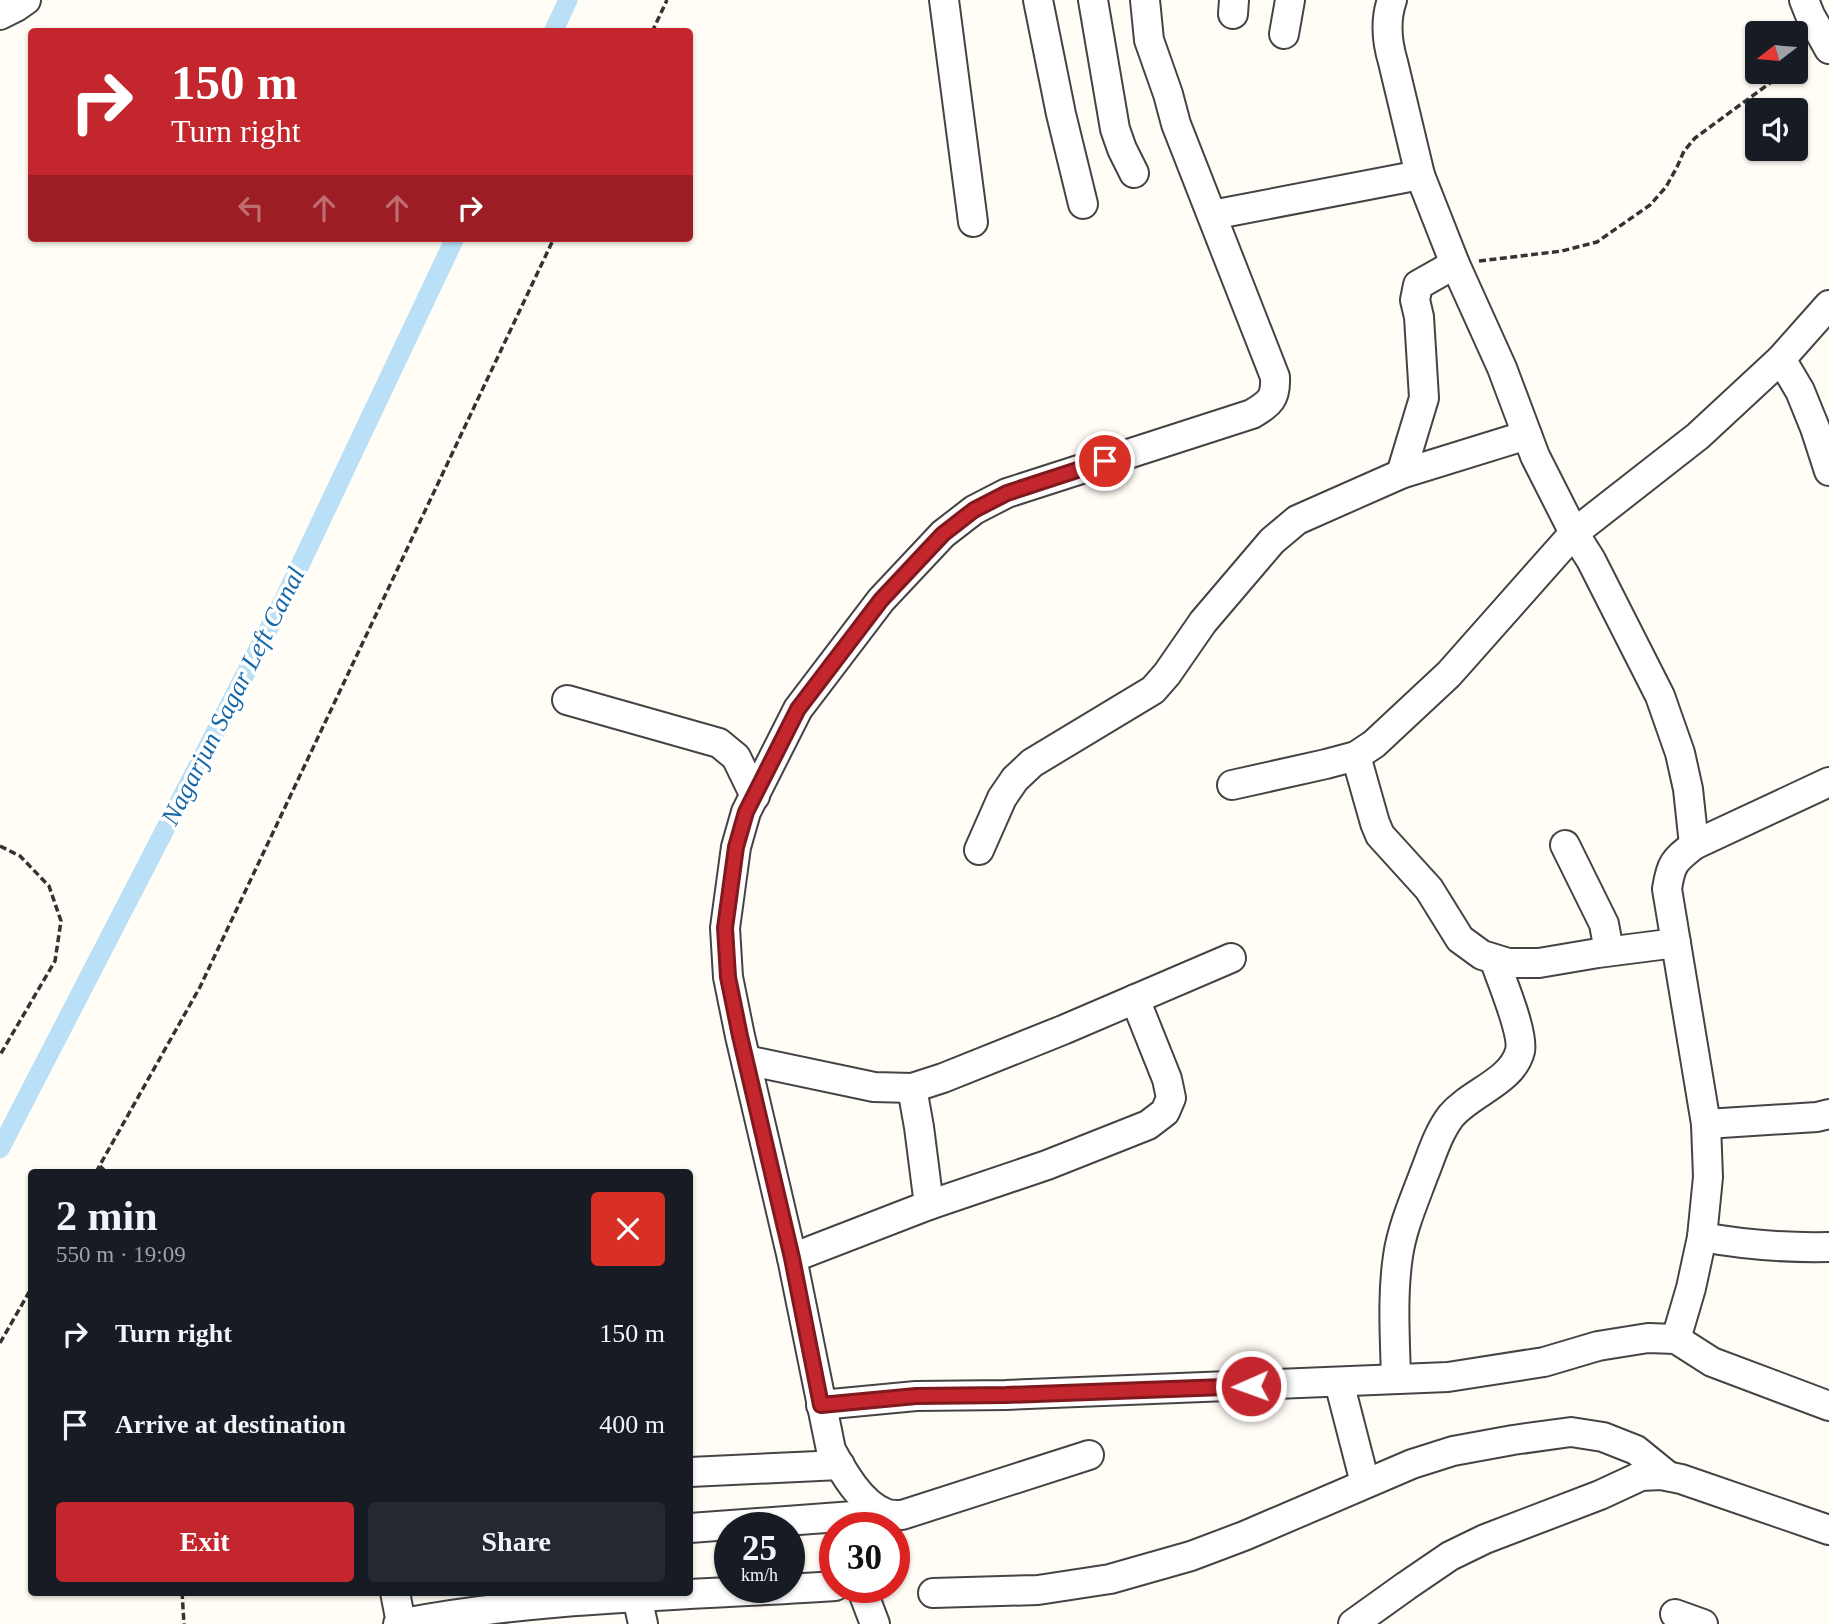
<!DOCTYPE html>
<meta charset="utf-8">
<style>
:root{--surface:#171b24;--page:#242831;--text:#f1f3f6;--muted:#9ea1a6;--accent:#c4262e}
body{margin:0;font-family:Georgia,serif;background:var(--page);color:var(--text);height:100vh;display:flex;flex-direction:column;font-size:26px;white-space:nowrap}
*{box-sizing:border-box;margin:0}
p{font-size:23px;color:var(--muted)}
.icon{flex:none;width:38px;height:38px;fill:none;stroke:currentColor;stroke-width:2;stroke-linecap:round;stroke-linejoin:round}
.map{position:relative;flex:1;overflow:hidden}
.panel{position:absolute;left:28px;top:1169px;width:665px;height:427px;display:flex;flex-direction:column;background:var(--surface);border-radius:7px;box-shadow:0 2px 5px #0004}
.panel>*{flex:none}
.banner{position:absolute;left:28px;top:28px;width:665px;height:214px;border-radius:7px;box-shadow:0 2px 5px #0004;background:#c4262e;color:#fff;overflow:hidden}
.needle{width:46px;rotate:254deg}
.fabs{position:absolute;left:1745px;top:21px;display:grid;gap:14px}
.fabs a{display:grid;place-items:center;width:63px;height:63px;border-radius:7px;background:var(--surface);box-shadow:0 2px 5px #0004;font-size:35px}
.speed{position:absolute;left:714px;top:1512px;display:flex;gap:14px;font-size:35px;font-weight:700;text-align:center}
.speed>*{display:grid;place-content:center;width:91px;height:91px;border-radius:50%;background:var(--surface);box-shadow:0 2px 5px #0004;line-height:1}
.speed small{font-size:18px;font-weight:400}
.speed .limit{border:10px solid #d22;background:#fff;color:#111}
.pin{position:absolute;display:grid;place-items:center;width:60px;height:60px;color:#fff;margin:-30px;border:4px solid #fff;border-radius:50%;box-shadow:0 2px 7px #0007}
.me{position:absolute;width:77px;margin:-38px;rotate:268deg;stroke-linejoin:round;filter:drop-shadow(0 0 5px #0008)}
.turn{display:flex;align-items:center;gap:24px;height:147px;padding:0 28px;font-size:32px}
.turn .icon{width:91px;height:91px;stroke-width:2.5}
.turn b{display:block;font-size:49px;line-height:60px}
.lanes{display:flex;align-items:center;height:66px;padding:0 28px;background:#0003;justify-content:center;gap:35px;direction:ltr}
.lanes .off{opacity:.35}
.round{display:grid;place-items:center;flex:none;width:74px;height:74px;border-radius:7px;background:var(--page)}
.summary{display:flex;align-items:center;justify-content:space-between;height:119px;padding:0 28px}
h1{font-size:42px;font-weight:700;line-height:52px}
.button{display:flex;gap:14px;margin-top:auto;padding:14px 28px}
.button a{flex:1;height:80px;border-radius:7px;background:var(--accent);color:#fff;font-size:28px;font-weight:700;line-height:80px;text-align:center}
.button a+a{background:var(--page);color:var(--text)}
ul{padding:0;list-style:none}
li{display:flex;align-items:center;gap:21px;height:91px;padding:0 28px}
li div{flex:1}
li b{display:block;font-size:26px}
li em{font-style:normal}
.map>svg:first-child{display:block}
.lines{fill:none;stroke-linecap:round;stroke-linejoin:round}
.canal{stroke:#b9e0f7;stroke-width:19}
.minor-casing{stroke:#444;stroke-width:32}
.path{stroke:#333;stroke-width:3.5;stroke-dasharray:7 3.5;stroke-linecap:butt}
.minor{stroke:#fff;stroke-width:28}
.route-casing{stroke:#7f191e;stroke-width:18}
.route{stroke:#c4262e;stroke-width:12}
.labels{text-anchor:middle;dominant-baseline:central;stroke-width:7;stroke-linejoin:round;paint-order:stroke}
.water-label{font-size:26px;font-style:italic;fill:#1768a6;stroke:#fff}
</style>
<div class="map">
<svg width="1829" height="1624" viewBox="0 0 1829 1624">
<rect width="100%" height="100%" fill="#fffdf5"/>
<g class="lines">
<!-- canal -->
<g class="canal">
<path d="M553,32L568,0"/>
<path d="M0,1149L283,601L455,238"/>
</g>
<defs>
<g id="minor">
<path d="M944,0L973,222"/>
<path d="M1038,0L1061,114L1083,204"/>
<path d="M1093,0L1115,129L1122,149L1134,173"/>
<path d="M1392,0C1385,20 1387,42 1393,62L1420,175L1455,264L1502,368L1535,456L1574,533L1591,560L1660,696L1680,753L1688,789L1694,845"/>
<path d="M1804,0L1810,15L1829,49"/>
<path d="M1233,14L1234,0"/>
<path d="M0,15L16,7L26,0"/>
<path d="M1284,34L1290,0"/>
<path d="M1212,215L1420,175"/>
<path d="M1781,359L1800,391L1815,428L1829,471"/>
<path d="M1401,474L1424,398L1419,317L1415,300L1418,285L1455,264"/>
<path d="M567,700L719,743L736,757L755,796"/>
<path d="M1356,756L1375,823L1380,835L1429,889L1460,939L1482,955L1508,963H1539L1598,953L1676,943"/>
<path d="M1232,785L1326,764L1356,756L1374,744L1449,674L1574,533L1698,436L1781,359L1829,305"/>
<path d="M1565,845L1604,924L1609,951"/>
<path d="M979,850L1002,798L1015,779L1032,763L1153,690L1167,674L1203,622L1272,541L1297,520L1401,474L1527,435"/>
<path d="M746,1060L874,1087L912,1088L943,1078L1063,1030L1231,958"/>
<path d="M912,1088L919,1127L929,1205"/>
<path d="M1706,1124L1817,1117L1829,1114"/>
<path d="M1702,1237C1746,1245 1785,1248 1829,1247"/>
<path d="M792,1258L929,1205L1047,1165L1148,1125L1165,1112L1171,1098L1167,1079L1135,999"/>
<path d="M1676,1339L1691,1288L1702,1237L1708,1177L1706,1124L1667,889C1671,863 1674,861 1694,845L1829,782"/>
<path d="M1396,1379C1395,1338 1392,1296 1398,1256C1402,1228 1414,1201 1424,1174C1432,1154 1438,1133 1451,1116C1471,1092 1512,1082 1520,1051C1524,1033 1501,979 1494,959"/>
<path d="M1339,1382L1365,1483"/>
<path d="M821,1405L916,1396L1006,1395L1448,1377L1544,1362L1598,1346L1648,1338L1676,1339L1712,1362L1829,1406"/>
<path d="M1089,1455L902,1515C897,1515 890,1515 885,1513C861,1504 843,1472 831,1450L792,1258L740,1036L728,977L725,928L736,847L746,812L798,709L881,600L943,534L974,510L1007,493L1252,414C1270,403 1276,399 1275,377L1176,124L1168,94L1149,40L1145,0"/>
<path d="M690,1472L840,1465"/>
<path d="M690,1528L867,1515"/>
<path d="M861,1587L875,1624"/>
<path d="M395,1592L401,1623"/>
<path d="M636,1592L643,1624"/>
<path d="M933,1593L1038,1590L1110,1579L1191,1556L1244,1536L1412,1464L1453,1451L1513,1440L1571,1432L1603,1437L1636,1450L1668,1476"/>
<path d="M1675,1614L1703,1624"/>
<path d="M398,1624C542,1596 689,1596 835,1586"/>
<path d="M1353,1624L1406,1586L1450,1556L1485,1539L1600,1495L1641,1476L1661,1475L1681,1479L1829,1530"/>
</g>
</defs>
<!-- minor casing -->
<use href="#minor" class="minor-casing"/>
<!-- path -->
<g class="path">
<path d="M652,32L667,0"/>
<path d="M1479,261L1562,251L1597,242L1650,205L1666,187L1677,167L1684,151L1695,138L1770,83L1777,72"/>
<path d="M0,846L20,856L49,886L61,921L55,961L0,1055"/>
<path d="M100,1166L106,1172"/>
<path d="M96,1172L200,987L554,238"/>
<path d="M0,1343L32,1287"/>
<path d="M182,1592L184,1624"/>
</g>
<!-- minor -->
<use href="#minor" class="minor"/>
</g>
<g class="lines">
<defs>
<path id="route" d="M1105,461L1007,493L974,510L943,534L881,600L798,709L746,812L736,847L725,928L728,977L740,1036L792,1258L821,1405L916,1396L1006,1395L1251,1386"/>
</defs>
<!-- route casing -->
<use href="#route" class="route-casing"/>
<!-- route -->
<use href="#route" class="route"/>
</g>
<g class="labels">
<!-- water labels -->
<g class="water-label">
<text transform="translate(233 696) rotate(-63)">Nagarjun Sagar Left Canal</text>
</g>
</g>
</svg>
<div class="fabs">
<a><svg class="needle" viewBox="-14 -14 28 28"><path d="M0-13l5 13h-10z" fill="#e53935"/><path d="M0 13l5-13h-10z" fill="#9ea1a6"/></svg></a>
<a><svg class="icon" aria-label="sound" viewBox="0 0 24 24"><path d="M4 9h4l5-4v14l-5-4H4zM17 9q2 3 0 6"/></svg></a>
</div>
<div class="speed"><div>25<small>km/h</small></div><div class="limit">30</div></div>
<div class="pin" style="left:1105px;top:461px;background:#d93025"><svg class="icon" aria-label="arrive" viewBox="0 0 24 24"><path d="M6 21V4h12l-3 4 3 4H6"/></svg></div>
<svg class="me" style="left:1251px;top:1386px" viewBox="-20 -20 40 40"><circle r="17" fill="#c4262e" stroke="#fff" stroke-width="3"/><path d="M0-11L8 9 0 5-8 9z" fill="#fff"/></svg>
<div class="banner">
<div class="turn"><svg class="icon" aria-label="right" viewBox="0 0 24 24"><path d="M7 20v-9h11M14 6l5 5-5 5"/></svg><div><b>150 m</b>Turn right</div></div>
<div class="lanes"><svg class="icon off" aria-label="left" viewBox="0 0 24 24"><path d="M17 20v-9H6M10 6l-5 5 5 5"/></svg><svg class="icon off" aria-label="ahead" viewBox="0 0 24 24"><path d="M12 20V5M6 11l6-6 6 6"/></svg><svg class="icon off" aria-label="ahead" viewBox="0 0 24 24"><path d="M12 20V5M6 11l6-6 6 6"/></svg><svg class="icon" aria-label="right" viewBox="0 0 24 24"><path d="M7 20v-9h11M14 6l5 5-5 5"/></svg></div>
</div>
<section class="panel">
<div class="summary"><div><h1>2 min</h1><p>550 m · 19:09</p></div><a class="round" style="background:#d93025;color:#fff"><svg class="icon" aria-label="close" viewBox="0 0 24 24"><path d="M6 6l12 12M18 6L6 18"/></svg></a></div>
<ul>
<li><svg class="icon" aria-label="right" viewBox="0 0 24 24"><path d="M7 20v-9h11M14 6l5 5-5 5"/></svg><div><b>Turn right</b></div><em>150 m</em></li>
<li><svg class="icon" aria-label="arrive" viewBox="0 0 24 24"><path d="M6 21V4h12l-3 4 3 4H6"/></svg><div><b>Arrive at destination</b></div><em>400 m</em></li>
</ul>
<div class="button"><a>Exit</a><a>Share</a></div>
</section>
</div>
